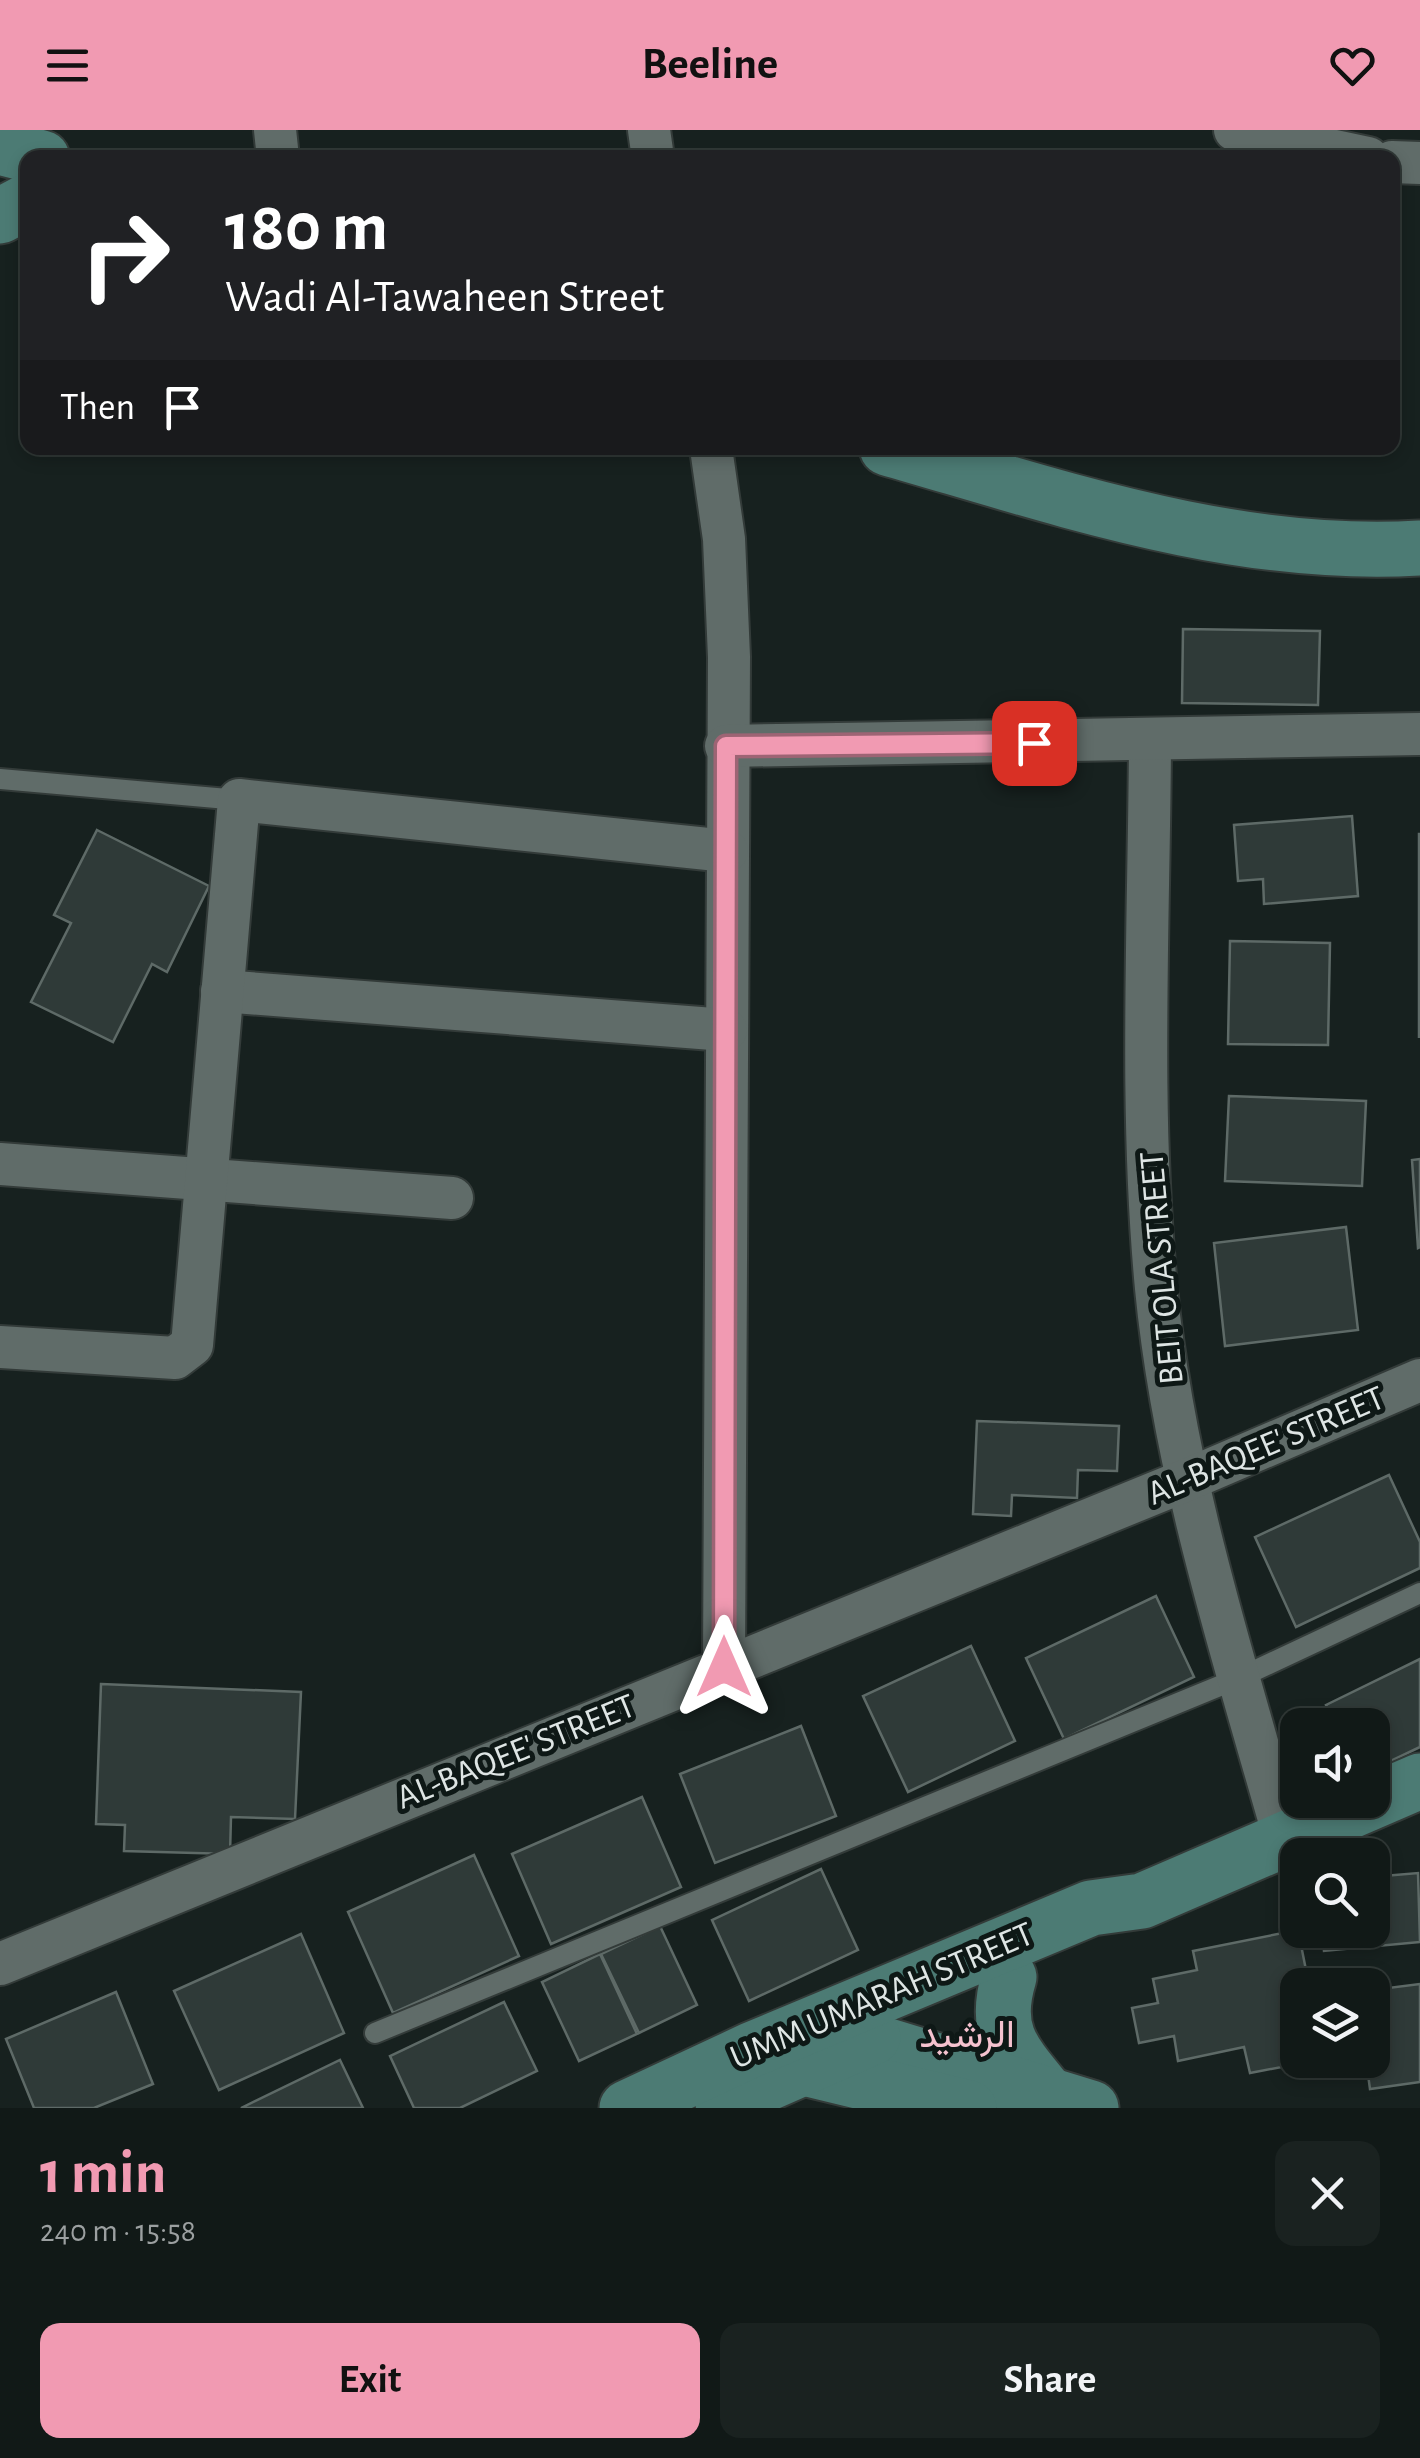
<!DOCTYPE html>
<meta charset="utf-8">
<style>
:root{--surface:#111917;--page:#1a2220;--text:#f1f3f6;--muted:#9ca0a1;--line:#303836;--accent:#f19ab2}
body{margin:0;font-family:"Alegreya Sans",Vazirmatn,sans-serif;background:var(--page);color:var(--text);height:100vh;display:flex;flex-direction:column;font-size:38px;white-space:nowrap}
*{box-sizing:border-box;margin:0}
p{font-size:32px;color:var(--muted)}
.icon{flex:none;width:55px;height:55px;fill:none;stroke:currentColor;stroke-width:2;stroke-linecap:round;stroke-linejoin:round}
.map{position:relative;height:1978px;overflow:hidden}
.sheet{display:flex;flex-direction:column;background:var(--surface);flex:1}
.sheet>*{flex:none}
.top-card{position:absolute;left:20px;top:20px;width:1380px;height:305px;border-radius:20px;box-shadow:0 5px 15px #0003,0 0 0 2px var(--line);background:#202124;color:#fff;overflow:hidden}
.tools{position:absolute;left:1280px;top:1578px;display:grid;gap:20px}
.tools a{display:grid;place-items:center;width:110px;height:110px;border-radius:20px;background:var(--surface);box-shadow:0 5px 15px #0003,0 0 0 2px var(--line);font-size:50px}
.pin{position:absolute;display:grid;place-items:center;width:85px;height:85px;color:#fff;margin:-42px;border-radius:20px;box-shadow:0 5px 15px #0006}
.me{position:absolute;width:110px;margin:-55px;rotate:0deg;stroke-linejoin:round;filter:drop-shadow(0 0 8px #0008)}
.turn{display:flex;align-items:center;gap:35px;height:210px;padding:0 40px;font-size:45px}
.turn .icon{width:130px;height:130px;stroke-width:2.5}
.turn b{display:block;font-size:70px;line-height:85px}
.then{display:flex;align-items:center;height:95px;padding:0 40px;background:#0003;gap:20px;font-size:38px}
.round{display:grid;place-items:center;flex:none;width:105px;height:105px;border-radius:20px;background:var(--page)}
.overview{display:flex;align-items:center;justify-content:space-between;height:170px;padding:0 40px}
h1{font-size:60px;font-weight:600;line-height:75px;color:var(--accent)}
.cta{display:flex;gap:20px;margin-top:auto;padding:20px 40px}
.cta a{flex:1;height:115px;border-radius:20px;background:var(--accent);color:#111;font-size:40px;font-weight:600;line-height:115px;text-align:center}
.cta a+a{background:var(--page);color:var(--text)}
header{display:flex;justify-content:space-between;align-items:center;height:130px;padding:0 40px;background:var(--accent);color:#111;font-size:45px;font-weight:600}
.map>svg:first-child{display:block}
.building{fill:#2f3a38;stroke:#5e6a67;stroke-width:2.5}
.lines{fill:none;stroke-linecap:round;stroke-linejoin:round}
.lane-casing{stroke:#333b39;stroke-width:24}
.street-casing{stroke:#333b39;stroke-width:46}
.secondary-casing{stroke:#333b39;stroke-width:59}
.lane{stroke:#606c69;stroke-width:20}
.street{stroke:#606c69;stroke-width:42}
.secondary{stroke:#4c7b74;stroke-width:55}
.route-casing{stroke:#9d6474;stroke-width:25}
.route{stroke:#f19ab2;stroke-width:18}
.labels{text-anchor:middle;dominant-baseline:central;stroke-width:10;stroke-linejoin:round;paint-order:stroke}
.street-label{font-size:35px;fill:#dee5e4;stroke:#0e1816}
.neighbourhood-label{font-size:38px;fill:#f5c2cf;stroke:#0e1816}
</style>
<header><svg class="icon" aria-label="menu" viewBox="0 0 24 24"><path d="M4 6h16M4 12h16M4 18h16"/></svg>Beeline<svg class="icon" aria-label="heart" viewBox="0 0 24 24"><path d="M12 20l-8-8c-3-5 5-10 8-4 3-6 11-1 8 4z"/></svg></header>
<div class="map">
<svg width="1420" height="1978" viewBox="0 0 1420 1978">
<rect width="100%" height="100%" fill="#17211f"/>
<!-- building -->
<g class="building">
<path d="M1183,499L1320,501L1318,575L1182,573Z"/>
<path d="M1352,686L1358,766L1264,774L1263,749L1238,751L1234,695Z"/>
<path d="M97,700L209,756L167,842L152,834L113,912L31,872L71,793L54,785Z"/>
<path d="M1419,704H1420L1419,908Z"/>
<path d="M1230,811L1330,813L1328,915L1228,914Z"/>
<path d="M1229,966L1366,971L1362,1056L1225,1051Z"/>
<path d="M1420,1029V1117L1418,1118L1412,1030Z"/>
<path d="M1346,1097L1358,1200L1225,1216L1214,1113Z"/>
<path d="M977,1291L1119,1296L1117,1341L1078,1340L1077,1368L1012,1365L1011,1386L973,1384Z"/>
<path d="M1389,1345L1420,1412V1438L1296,1497L1255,1407Z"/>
<path d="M1156,1466L1194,1547L1064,1609L1026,1528Z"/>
<path d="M971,1516L1015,1611L908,1662L863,1566Z"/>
<path d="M1420,1529V1617L1372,1640V1595H1336L1326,1575Z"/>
<path d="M101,1554L301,1562L295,1689L231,1687L230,1724L124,1721L125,1695L96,1694Z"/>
<path d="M801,1596L836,1686L715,1733L680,1644Z"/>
<path d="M642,1667L681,1757L551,1814L512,1724Z"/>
<path d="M474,1725L519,1826L393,1883L348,1782Z"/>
<path d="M821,1739L858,1820L749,1871L712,1790Z"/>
<path d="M1418,1743L1420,1812L1324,1821L1322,1800H1372V1747Z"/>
<path d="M660,1796L697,1875L639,1903L601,1824Z"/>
<path d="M1298,1800L1309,1855H1298V1930H1318L1250,1943L1244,1917L1178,1931L1174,1906L1139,1913L1132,1878L1158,1873L1153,1849L1197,1840L1193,1821Z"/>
<path d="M301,1804L344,1903L219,1960L174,1861Z"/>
<path d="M600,1824L637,1904L579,1931L542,1852Z"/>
<path d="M1420,1854V1952L1370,1959L1366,1930H1372V1860Z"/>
<path d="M116,1862L153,1954L94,1978H34L6,1909Z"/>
<path d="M504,1872L537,1941L460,1978H414L390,1926Z"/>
<path d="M340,1930L363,1978H241Z"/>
</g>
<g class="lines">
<defs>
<g id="lane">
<path d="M0,649L239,670"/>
<path d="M375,1903L1239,1548L1420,1463"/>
</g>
<g id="street">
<path d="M275,0L278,28"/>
<path d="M649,0L653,28"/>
<path d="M1235,0L1368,28"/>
<path d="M1392,32L1420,33"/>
<path d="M711,318L724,409L729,527L724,1537"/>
<path d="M1150,612C1149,793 1139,977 1156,1158C1174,1345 1234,1530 1285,1710"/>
<path d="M726,616L1420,604"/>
<path d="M222,861L726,900"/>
<path d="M0,1034L452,1068"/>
<path d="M0,1217L175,1228L192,1215L239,670L727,721"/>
<path d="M0,1834L1189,1349L1420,1250"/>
</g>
<g id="secondary">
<path d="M0,17L42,28"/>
<path d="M0,86L28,71"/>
<path d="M887,318C1061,368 1235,429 1420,418"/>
<path d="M1009,1847C993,1900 1011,1920 1045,1961"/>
<path d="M836,1900L1091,1978"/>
<path d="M792,1935L969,1978"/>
<path d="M723,1973L873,1907"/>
<path d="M627,1978L751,1920L1091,1778L1142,1771L1420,1651"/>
</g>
</defs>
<!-- lane casing -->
<use href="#lane" class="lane-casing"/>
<!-- street casing -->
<use href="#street" class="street-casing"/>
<!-- secondary casing -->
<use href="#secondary" class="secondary-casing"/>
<!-- lane -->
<use href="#lane" class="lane"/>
<!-- street -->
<use href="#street" class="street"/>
<!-- secondary -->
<use href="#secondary" class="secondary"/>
</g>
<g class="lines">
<defs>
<path id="route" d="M724,1537L726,616L1034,613"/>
</defs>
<!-- route casing -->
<use href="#route" class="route-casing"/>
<!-- route -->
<use href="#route" class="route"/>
</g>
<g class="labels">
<!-- street labels -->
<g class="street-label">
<text transform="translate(1162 1138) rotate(-95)">BEIT OLA STREET</text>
<text transform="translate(1266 1316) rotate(-23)">AL-BAQEE' STREET</text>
<text transform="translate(516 1622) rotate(-22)">AL-BAQEE' STREET</text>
<text transform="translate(882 1866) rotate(-23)">UMM UMARAH STREET</text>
</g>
<!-- neighbourhood labels -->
<g class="neighbourhood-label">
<text x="967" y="1906">الرشيد</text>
</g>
</g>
</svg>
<div class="tools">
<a><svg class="icon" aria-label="sound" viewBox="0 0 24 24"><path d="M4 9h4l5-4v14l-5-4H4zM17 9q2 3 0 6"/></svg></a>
<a><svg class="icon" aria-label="search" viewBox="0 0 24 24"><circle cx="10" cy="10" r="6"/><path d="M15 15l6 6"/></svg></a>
<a><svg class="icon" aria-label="layers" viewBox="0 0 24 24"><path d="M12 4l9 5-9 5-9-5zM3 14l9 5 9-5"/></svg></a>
</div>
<div class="pin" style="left:1034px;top:613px;background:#d93025"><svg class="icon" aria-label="arrive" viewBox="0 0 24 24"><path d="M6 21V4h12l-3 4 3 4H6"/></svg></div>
<svg class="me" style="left:724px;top:1537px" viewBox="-20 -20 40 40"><path d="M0-17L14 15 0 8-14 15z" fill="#f19ab2" stroke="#fff" stroke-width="4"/></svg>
<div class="top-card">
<div class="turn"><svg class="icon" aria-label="right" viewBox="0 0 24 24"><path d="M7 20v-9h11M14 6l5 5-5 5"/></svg><div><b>180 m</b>Wadi Al-Tawaheen Street</div></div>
<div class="then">Then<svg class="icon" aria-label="arrive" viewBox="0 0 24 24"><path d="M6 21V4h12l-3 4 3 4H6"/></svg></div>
</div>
</div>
<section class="sheet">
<div class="overview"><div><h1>1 min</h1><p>240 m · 15:58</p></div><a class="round"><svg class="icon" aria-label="close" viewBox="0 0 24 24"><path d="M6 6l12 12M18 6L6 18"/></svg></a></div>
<div class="cta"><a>Exit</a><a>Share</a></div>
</section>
